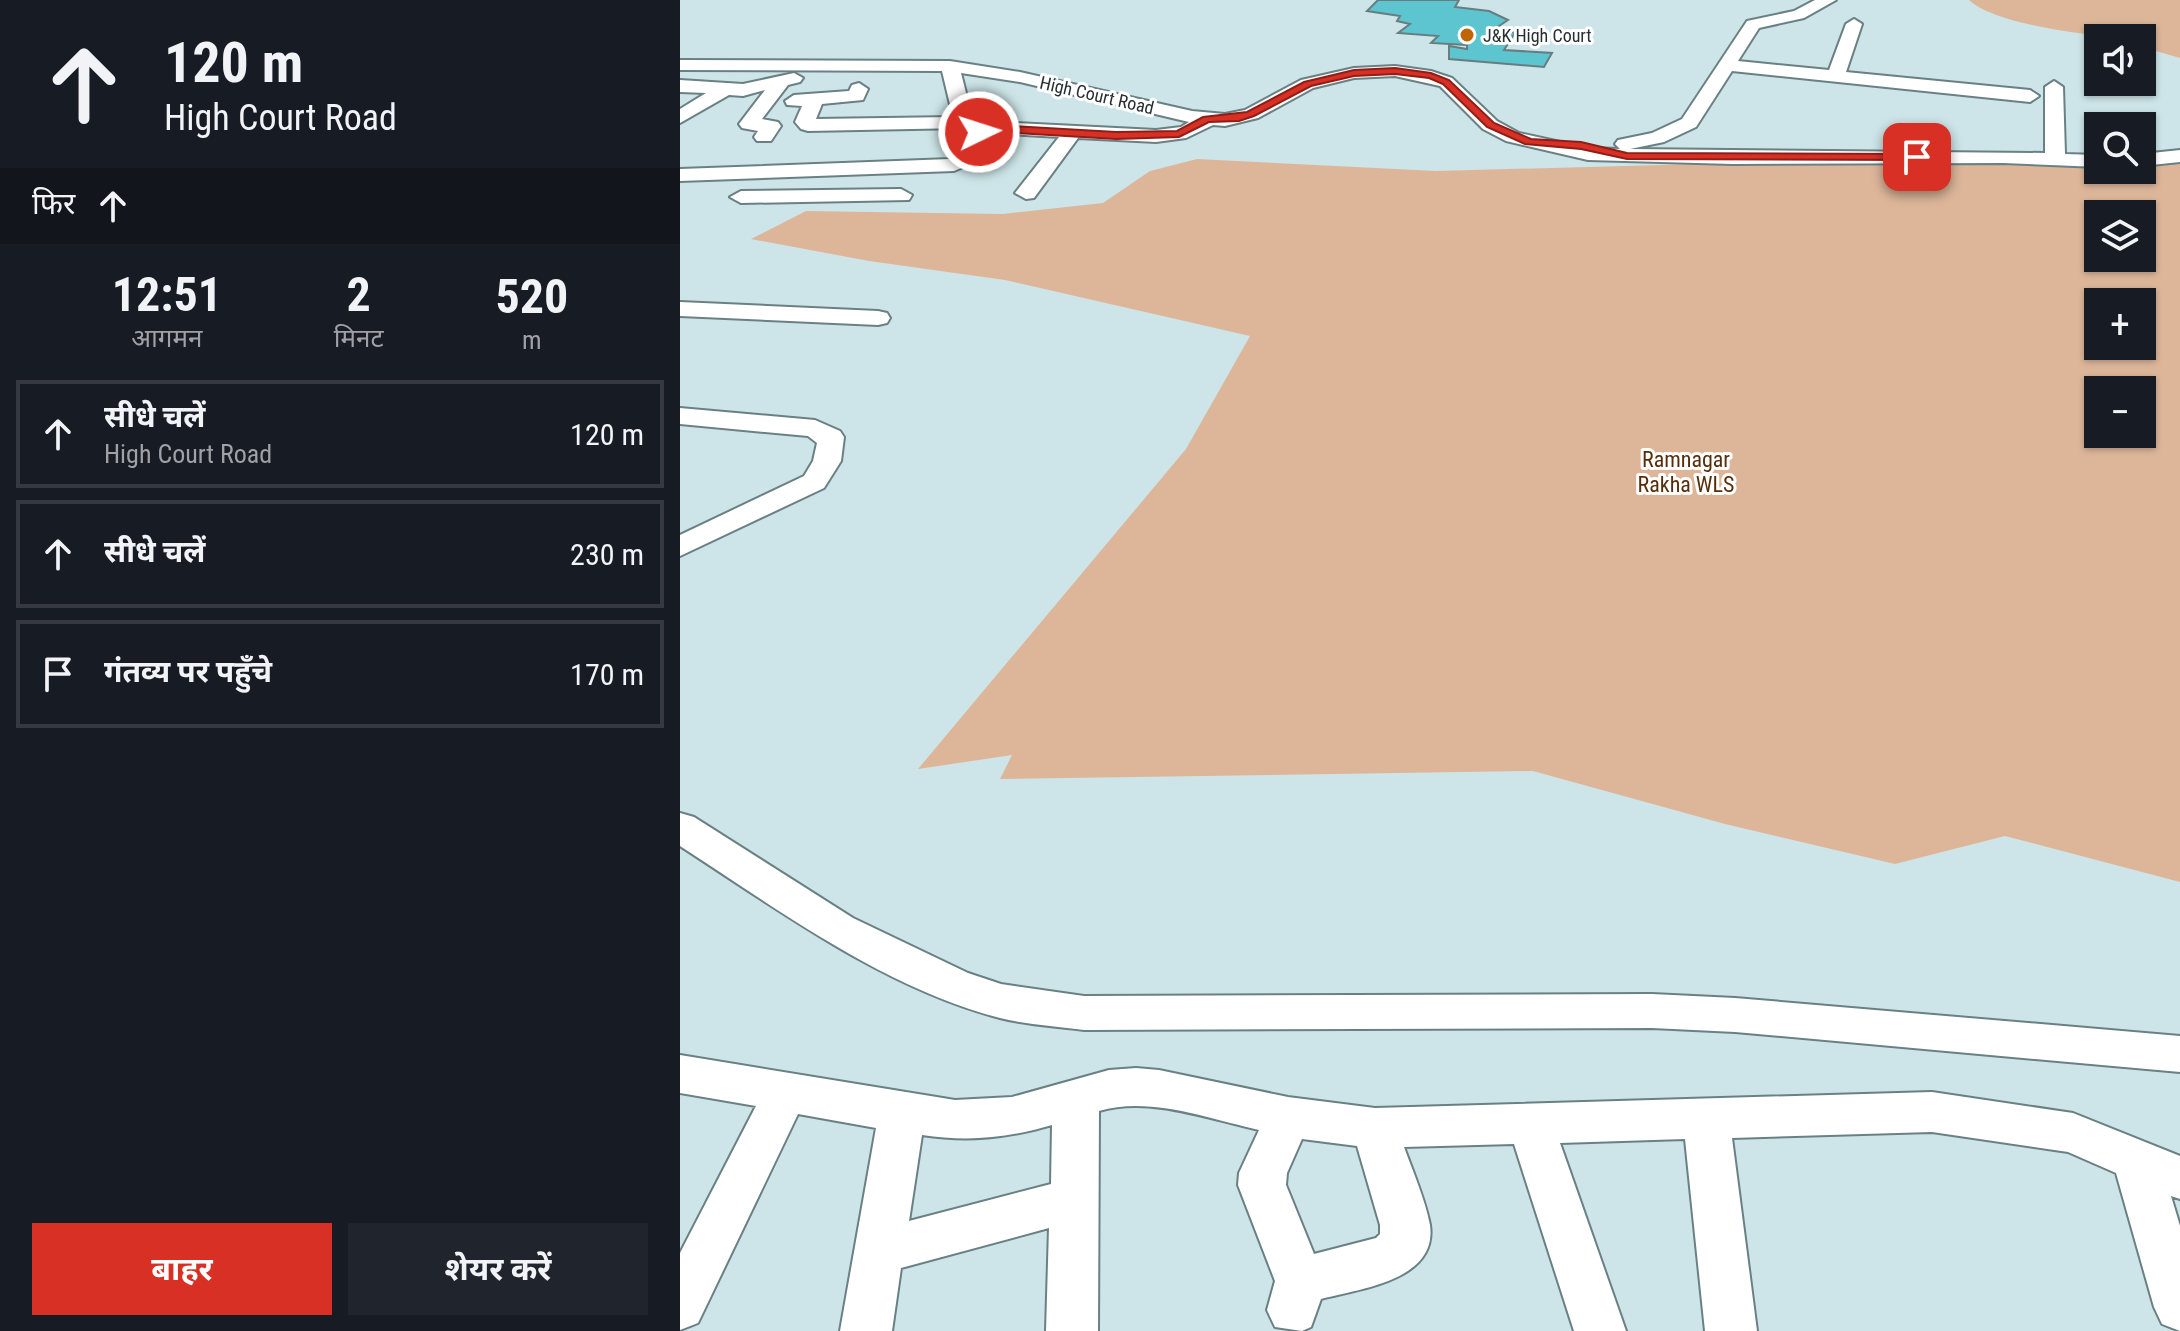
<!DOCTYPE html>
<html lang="hi">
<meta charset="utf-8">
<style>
:root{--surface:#171b24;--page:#20242c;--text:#f1f3f6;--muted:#9ea1a6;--line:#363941;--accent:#d93025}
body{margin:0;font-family:"Roboto Condensed","Noto Sans Devanagari",sans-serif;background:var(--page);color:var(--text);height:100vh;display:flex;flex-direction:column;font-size:30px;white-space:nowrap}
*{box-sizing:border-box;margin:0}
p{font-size:26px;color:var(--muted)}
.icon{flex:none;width:44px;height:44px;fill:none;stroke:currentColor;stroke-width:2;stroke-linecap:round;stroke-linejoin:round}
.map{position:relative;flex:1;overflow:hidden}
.details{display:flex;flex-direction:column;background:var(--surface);width:680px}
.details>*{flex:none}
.hud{background:#171b24;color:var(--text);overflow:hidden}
.fabs{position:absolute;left:1404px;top:24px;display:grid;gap:16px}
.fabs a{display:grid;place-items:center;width:72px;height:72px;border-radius:0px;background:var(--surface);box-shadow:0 2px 6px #0004;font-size:40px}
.pin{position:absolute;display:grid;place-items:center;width:68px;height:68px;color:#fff;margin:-34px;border-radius:16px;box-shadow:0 4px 12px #0006}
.me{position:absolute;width:88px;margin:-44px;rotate:86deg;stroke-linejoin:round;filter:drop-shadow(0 0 6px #0008)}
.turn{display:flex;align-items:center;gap:28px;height:168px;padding:0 32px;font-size:36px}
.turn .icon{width:104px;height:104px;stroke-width:2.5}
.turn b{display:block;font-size:56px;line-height:68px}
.then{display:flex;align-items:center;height:76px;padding:0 32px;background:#0003;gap:16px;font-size:30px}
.eta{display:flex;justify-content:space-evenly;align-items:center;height:136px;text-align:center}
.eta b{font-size:48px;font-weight:700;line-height:56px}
.button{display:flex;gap:16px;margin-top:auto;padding:16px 32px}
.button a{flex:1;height:92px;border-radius:0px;background:var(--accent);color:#fff;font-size:32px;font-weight:700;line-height:92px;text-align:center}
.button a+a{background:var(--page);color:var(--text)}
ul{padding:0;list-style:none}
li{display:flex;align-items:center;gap:24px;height:108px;margin:0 16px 12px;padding:0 16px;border:4px solid var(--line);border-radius:0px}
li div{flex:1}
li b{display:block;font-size:30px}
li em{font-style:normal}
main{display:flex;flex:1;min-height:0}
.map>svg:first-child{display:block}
.green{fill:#ddb69a;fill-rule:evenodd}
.building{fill:#5cc5d0;stroke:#677d7f;stroke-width:2}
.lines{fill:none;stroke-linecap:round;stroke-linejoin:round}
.minor-casing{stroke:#6a8083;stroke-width:4}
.minor{fill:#fff;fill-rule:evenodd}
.route{fill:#d93025;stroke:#8d1f18;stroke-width:2}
.poi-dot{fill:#be6507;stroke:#fff;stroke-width:3}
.labels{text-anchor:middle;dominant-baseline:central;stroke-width:6;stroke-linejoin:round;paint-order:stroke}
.far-poi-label{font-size:18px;fill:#273031;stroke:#fff;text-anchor:start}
.far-street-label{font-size:18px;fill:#273031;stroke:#fff}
.park-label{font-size:22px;fill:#582e0a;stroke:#fff}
</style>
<main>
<section class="details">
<div class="hud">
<div class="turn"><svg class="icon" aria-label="ahead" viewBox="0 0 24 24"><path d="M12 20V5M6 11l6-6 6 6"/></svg><div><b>120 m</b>High Court Road</div></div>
<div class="then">फिर<svg class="icon" aria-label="ahead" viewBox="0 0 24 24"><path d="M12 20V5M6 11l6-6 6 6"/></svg></div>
</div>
<div class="eta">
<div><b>12:51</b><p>आगमन</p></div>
<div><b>2</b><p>मिनट</p></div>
<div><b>520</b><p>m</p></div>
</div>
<ul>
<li><svg class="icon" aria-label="ahead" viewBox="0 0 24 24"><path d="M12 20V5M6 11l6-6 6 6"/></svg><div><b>सीधे चलें</b><p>High Court Road</p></div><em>120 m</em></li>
<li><svg class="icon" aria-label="ahead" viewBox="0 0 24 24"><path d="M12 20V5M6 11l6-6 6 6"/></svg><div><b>सीधे चलें</b></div><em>230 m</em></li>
<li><svg class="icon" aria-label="arrive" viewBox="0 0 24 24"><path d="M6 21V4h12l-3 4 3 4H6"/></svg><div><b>गंतव्य पर पहुँचे</b></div><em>170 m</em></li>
</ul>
<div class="button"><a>बाहर</a><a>शेयर करें</a></div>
</section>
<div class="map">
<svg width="1500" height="1331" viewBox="0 0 1500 1331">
<rect width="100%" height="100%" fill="#cde5e8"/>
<!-- green -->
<g class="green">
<path d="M1289,0H1500V58L1462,47V38C1423,38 1316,26 1289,0Z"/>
<path d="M517,159L756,171L1054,163L1418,164V170H1462V163H1500V882L1325,836L1215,864L1045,824L853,771L320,779L332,755L238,769L506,449L570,336L325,280L189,261L71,239L126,211L323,214L423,203L470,171ZM1418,214H1462V258H1418ZM1418,302H1462V346H1418ZM1418,390H1462V434H1418Z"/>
</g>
<!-- building -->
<path class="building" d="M698,0H779L775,7L809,11L828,20L816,28L835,33L824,50L872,53L864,67L769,59V46L787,49V45L751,43L758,36L718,33L730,24L717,21L720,16L687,11Z"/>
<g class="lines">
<defs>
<g id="minor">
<path d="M1135,0H1156L1124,18L1079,28L1058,61L1149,70L1166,24L1174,19L1182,24L1166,72L1350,90L1359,96L1350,102L1052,71L1016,127L984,142L950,149L1365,153V87L1374,81L1383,87L1385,154L1418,155V167L1323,163L1053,164L908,160L826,141L803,129L760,86L715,76L674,78L633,88L578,118L545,126L533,125L506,138L476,142L398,138L354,198L346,199L335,193L379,137L308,133L288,165L274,171L0,181V169L270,159L289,133L284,128L128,131L121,129L115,122L122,106L107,105L105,101L114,95L169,91L172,85L179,83L188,89L183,100L142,104L136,119L273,117L262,71L0,70V60L270,61L340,72L512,111L545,114L565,110L621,80L674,68L715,66L751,71L772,78L817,121L839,133L908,148L940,149L935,144L938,140L972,133L1002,119L1067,21L1114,11ZM281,73L340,82L509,122L501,127L476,130L299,121L291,113Z"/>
<path d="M114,73L123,78L120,82L108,85L82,119L98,122L101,126L91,141H77L74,137L78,131L62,128L59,124L85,90L63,96L49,95L0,123V109L26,93L0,92V80L63,84Z"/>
<path d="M1500,150V162L1462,166V154Z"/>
<path d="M221,189L232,195L229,200L61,203L50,197L61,191Z"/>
<path d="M0,302L198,311L207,313L210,318L207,323L198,325L0,316Z"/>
<path d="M0,408L135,420L160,431L164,437L161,461L144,488L0,556V535L124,476L133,461L137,443L128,436L0,424Z"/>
<path d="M0,813L14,817L173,918L288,973L321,984L404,996L972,994L1055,998L1500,1036V1072L1055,1032L972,1028L404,1030C376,1026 347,1025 320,1018C204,988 99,910 0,846Z"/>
<path d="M0,1055L275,1100L332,1097L429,1070L456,1068L479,1070L608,1097L695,1108L1252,1092L1393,1113L1500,1156V1199L1491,1196L1500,1226V1331L1482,1324L1474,1307L1436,1173L1388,1152L1252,1132L1052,1138L1077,1331H1025L1005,1139L880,1143L946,1331H894L834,1144L724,1147C733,1172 745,1199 750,1225C758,1281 678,1289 641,1299L631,1327L622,1331L595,1327L587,1310L595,1281L558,1185L559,1173L579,1130C529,1119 470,1096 419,1111L418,1331H366L369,1228L221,1268L212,1331H160L196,1128L118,1114L18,1323L0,1330V1253L76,1106L0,1093ZM372,1125L371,1184L229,1221L242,1135C288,1142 328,1138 372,1125ZM622,1139L677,1146L700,1225V1234L696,1238L634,1254L606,1185L607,1173Z"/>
</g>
</defs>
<!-- minor casing -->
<use href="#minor" class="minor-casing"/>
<!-- minor -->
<use href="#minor" class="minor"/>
</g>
<!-- route -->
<path class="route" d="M715,68L751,73L769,80L814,123L851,139L901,142L947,153L1237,154L1242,157L1237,160L947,159L901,149L845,144L807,127L763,84L749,78L715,74L674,76L631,86L574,116L559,121L529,122L499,137L436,139L304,131L299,135L291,127L297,124L436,132L497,131L523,117L567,112L624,82L674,70Z"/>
<!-- markers -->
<circle class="poi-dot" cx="787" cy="35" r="8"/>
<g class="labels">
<!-- far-poi labels -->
<g class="far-poi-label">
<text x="803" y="35">J&amp;K High Court</text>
</g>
<!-- far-street labels -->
<g class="far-street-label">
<text transform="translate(417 95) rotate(13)">High Court Road</text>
</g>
<!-- park labels -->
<g class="park-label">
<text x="1006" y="459">Ramnagar<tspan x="1006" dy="25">Rakha WLS</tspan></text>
</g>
</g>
</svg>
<div class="fabs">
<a><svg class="icon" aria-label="sound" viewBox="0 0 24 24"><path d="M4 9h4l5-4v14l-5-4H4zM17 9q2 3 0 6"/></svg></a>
<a><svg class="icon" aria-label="search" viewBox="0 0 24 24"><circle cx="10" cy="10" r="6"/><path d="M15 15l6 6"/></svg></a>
<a><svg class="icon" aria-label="layers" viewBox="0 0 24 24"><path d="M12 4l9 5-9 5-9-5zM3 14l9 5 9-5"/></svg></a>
<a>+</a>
<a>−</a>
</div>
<div class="pin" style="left:1237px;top:157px;background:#d93025"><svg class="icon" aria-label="arrive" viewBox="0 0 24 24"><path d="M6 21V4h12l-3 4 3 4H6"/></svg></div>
<svg class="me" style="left:299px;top:132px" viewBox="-20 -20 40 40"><circle r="17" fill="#d93025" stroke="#fff" stroke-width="3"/><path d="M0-11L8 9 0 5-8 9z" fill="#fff"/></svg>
</div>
</main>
